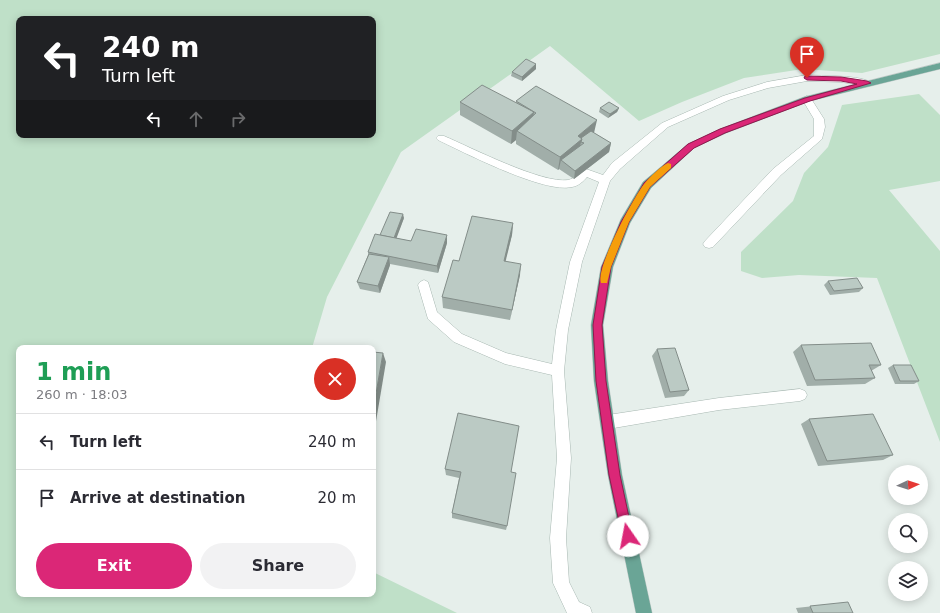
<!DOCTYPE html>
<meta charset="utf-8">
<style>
:root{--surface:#fff;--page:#f2f2f3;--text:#2b2b33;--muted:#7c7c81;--line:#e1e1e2;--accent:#db2777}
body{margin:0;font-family:"DejaVu Sans",sans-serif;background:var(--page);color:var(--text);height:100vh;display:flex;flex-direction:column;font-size:15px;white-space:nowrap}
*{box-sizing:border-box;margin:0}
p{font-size:13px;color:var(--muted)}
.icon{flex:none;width:22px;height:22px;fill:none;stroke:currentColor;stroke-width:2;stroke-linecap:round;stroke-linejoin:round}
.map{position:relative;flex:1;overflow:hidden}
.panel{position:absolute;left:16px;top:345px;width:360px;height:252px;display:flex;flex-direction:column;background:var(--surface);border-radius:8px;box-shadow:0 2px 10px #0003}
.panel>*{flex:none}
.banner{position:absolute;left:16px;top:16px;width:360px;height:122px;border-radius:8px;box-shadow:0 2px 10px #0003;background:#202124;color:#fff;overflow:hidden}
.needle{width:26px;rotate:86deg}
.buttons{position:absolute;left:888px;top:465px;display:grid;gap:8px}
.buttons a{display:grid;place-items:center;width:40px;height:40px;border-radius:50%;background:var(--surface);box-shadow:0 2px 10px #0003;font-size:20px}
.pin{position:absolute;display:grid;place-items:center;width:34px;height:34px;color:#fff;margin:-41px -17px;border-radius:50% 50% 50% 0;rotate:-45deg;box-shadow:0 0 4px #0007}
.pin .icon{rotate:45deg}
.me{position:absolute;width:44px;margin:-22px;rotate:348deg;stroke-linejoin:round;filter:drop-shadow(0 0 3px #0008)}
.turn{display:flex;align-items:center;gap:14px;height:84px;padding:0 20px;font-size:18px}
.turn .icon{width:52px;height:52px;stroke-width:2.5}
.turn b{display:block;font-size:28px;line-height:34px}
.lanes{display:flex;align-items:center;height:38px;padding:0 20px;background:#0003;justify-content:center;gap:20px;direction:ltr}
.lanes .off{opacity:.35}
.round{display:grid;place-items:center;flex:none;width:42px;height:42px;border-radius:21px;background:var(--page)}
.headline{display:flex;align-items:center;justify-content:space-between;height:68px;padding:0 20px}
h1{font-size:24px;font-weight:700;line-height:30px;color:#1e9e55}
.primary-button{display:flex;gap:8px;margin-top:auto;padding:8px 20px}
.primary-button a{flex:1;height:46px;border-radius:24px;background:var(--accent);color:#fff;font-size:16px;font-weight:700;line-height:46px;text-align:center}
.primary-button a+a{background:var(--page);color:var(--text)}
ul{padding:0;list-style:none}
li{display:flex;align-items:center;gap:12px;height:56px;padding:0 20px;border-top:1px solid var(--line)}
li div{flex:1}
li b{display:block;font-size:15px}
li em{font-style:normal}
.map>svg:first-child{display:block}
.green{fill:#bfe0c8;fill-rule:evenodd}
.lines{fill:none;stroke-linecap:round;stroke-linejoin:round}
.minor-casing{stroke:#a8b8b2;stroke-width:1}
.major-casing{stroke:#c2cac8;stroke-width:1}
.minor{fill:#fff;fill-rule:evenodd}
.major{fill:#6aa596;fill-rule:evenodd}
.wall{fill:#a1aea9}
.shaded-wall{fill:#838d89}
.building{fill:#bbcac4;stroke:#838d89}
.route{fill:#db2777;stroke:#8e194d}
.slow{fill:#f59e0b}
</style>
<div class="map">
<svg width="940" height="613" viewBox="0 0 940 613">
<rect width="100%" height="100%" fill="#e6efeb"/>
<!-- green -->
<g class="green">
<path d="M0,0H940V54L862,73L803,69L744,78L682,102L639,121L550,46L401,152L327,297L312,348H19V594H373V572L457,613H0ZM19,19H373V135H19Z"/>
<path d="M919,94L940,115V181L889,190L940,251V442L877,278L799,275L762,278L741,271V252L793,201L804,173L828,147L842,105Z"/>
</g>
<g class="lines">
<defs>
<g id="minor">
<path d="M807,75C820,76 864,75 871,83L867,86L841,82L807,81L768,88L729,100L668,127L620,169L610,181L582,262L568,330L564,371L571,458L566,538L569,582L579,602L590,607L592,613H567L553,583L550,538L557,458L552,375L505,364L454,342L428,319L418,285L420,282L424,280L428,282L437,312L462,334L506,353L552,364L556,330L570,262L599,182L587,177C583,182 578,186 572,187C545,194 465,153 438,140L436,138L438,136H444C470,147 542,184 568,180C575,179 579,171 586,169L603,175L612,163L662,123L723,96L767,82Z"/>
<path d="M807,96L810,97L824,119L825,127L822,139L781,175L713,247L709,248L705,247L703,244L705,241L773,169L814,136V119L802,99Z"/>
<path d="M800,389L805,391L807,395L805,399L800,401L719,410L608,429L603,427L601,422L603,417L608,415L719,398Z"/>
</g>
<path id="major" d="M940,63V69L810,101L726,133L694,148L651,188L630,223L613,267L603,325L608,381L622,475L652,613H636L608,475L594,381L591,325L601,267L621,219L643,182L688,144L720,129L804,97Z"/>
</defs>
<!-- minor casing -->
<use href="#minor" class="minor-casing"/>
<!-- major casing -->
<use href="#major" class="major-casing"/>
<!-- minor -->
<use href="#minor" class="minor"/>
<!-- major -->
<use href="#major" class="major"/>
</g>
<!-- wall -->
<g class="wall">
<path d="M536,64V69L522,81L511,76L512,72Z"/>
<path d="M516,101L594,133L611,143L609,152L574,179L559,169L558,170L516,144V140L511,144L460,115V102L516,103Z"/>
<path d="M600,108H619L617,112L608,118L599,112Z"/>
<path d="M404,218L396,238L411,241L447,235V243L438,273L390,264V265L380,293L360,289L357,282L368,255V252Z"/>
<path d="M513,223L512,235L505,261L520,275L510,320L443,308L442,297Z"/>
<path d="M828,281L863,288L859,292L830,295L824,285Z"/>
<path d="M801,345L881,365L871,371L875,378L865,384L807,386L793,352Z"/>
<path d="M657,349L689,390L684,396L665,398L652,356Z"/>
<path d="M893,365L919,381L914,384H895L888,368Z"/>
<path d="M809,419L893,455L883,460L818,466L801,424Z"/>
<path d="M445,469L511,472L507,526L506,530L452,518V513L459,478L446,475Z"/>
<path d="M833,604L853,613H798L796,608Z"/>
</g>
<!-- shaded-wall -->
<g class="shaded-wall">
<path d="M536,64V69L522,81V77Z"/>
<path d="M619,108L617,112L608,118L610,114Z"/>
<path d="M534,112L532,125L517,131L516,140L511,144L512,131Z"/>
<path d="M597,120L594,133L581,142L579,152L561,160L559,169L558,170L560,157L578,136Z"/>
<path d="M611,143L609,152L574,179L575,171Z"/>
<path d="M403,214L404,218L394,245L393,240Z"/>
<path d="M513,223L512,235L503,272L504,261Z"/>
<path d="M447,235V243L438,273L437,266Z"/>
<path d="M389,257L390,265L380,293L378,286Z"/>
<path d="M521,264L520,275L510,320L512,310Z"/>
<path d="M383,353L386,362L373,439V411Z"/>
</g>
<!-- building -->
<g class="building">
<path d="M526,59L536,64L522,77L512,72Z"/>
<path d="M482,85L534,112L512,131L460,102Z"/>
<path d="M536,86L597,120L578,136L582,139L560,157L517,131L536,113L516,101Z"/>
<path d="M609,102L619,108L610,114L600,108Z"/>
<path d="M591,131L611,143L575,171L561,160L584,143L581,142L582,139L581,138Z"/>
<path d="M390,212L403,214L394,238L380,235Z"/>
<path d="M472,216L513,223L504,261L521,264L512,310L442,297L453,260L459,261Z"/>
<path d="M416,229L447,235L437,266L368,252L375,234L411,241Z"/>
<path d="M369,254L389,257L378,286L357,282Z"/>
<path d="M857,278L863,288L834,291L828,281Z"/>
<path d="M871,343L881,365H869L875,378L815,380L801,345Z"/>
<path d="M675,348L689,390L670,392L657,349Z"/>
<path d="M373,352L383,353L373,411Z"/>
<path d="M893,365H911L919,381H900Z"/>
<path d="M458,413L519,426L511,472L516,473L507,526L452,513L461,472L445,469Z"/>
<path d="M873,414L893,455L827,461L809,419Z"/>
<path d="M848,602L853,613H813L810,606Z"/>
</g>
<!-- route -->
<path class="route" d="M805,76L841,77L867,81L871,83L810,101L725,133L694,148L650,187L629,222L611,267L602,325L606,381L620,475L633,536L632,540L628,542L624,540L622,536L609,475L596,381L593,325L602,267L621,222L644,183L688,144L720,129L805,98L857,84L841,81L807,80L804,78Z"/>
<!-- slow -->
<path class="slow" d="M668,163L671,164V168L650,187L629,222L611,267L607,283H601C595,269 634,196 645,183C650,177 661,166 668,163Z"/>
</svg>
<div class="buttons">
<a><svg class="needle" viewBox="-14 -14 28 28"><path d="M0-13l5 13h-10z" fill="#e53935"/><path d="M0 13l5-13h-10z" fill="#7c7c81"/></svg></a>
<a><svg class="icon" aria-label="search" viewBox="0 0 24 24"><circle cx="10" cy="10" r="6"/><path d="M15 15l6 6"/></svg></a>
<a><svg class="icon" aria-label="layers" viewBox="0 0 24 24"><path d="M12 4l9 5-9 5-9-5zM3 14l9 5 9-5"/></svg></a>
</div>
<div class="pin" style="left:807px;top:78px;background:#d93025"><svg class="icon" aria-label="arrive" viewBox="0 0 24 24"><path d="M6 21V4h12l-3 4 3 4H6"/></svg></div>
<svg class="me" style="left:628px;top:536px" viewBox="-20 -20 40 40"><circle r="19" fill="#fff"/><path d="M0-13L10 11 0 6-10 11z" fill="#db2777"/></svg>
<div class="banner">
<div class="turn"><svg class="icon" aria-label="left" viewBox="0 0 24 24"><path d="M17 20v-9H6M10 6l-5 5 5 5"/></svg><div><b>240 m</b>Turn left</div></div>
<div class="lanes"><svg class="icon" aria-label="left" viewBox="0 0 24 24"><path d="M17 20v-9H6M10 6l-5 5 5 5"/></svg><svg class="icon off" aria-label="ahead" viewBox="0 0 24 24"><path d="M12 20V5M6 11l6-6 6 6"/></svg><svg class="icon off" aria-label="right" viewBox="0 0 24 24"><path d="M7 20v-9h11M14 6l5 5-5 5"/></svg></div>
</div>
<section class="panel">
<div class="headline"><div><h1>1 min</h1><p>260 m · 18:03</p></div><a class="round" style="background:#d93025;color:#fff"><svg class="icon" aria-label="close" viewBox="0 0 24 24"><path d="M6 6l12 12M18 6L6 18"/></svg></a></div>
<ul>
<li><svg class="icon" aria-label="left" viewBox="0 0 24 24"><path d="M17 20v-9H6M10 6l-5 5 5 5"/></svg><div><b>Turn left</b></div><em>240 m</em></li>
<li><svg class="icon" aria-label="arrive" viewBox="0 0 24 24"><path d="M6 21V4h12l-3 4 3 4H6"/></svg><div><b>Arrive at destination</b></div><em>20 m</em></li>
</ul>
<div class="primary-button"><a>Exit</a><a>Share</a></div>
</section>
</div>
